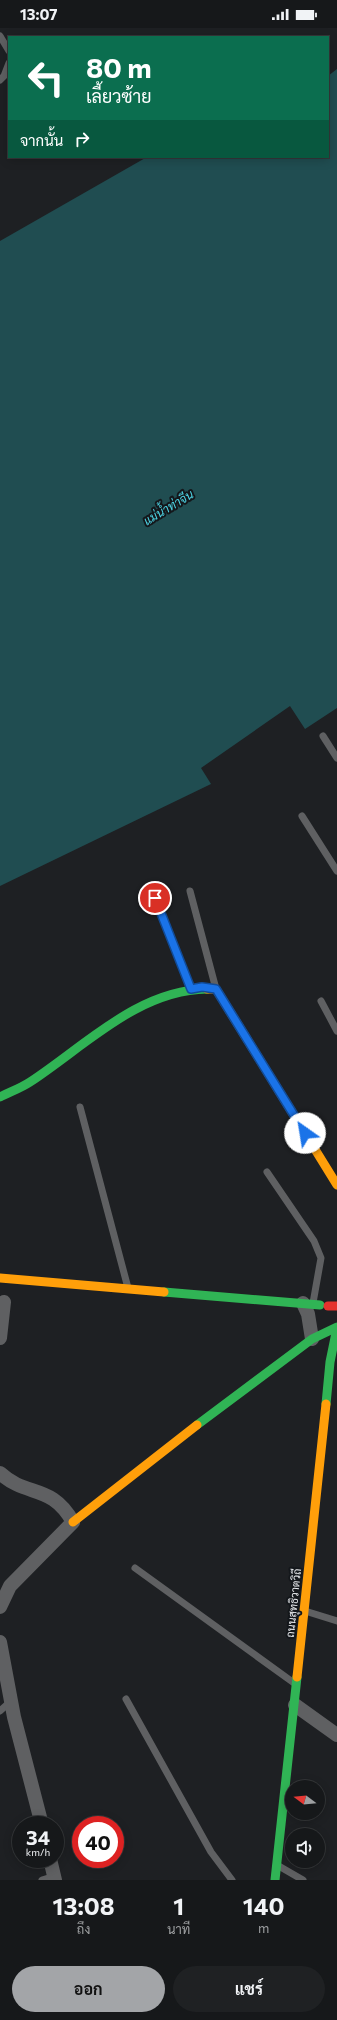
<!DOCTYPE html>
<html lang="th">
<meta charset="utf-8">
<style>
:root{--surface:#16181a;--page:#1f2123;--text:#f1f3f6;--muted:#9ea0a2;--line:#353739;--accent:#a3a5a8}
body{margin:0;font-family:Commissioner,Sarabun,sans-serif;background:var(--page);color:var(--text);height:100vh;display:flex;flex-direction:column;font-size:15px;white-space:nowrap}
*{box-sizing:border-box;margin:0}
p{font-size:13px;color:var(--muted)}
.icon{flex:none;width:22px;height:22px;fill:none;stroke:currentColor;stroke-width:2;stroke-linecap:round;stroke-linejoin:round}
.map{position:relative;height:1852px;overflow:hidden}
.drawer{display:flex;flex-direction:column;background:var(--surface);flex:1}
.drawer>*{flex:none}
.banner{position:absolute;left:8px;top:8px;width:321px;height:122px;border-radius:0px;box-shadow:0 2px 10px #0003,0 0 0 1px var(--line);background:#0b6e4f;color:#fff;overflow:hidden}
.needle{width:26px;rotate:286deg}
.controls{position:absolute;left:285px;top:1752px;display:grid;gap:8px}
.controls a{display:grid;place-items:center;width:40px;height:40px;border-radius:50%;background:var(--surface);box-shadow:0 2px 10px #0003,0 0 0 1px var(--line);font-size:20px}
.speed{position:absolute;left:12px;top:1788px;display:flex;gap:8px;font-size:20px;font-weight:700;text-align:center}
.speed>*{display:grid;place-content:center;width:52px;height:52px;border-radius:50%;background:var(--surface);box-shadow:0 2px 10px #0003,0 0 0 1px var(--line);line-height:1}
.speed small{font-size:10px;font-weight:400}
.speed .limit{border:6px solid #d22;background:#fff;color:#111}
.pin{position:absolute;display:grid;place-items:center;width:34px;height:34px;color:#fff;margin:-17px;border:2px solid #fff;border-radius:50%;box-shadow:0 1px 4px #0007}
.me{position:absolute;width:44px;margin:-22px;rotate:328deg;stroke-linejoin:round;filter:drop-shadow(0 0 3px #0008)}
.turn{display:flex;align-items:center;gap:14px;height:84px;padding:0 12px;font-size:18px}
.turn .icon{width:52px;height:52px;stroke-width:2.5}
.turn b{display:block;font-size:28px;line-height:34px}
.then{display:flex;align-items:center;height:38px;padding:0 12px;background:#0003;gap:8px;font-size:15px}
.eta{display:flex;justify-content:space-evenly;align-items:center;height:68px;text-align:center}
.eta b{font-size:24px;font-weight:700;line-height:28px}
.action{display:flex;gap:8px;margin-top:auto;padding:8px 12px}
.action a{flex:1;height:46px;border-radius:24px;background:var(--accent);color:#111;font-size:16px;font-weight:700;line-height:46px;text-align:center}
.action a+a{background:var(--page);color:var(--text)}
.status{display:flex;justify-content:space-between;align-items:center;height:28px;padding:0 20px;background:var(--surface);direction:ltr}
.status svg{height:11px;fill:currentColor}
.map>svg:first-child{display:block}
.water{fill:#204d51}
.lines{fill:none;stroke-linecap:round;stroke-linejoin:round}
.lane{stroke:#5f6062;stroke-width:7}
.street{stroke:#5f6062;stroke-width:14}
.fast{stroke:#30b455;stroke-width:9}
.slow{stroke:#ff9f0a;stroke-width:9}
.jam{stroke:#e5322d;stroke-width:9}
.route-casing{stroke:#114b97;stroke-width:10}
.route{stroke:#1a73e8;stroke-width:7}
.labels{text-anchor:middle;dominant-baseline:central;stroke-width:4;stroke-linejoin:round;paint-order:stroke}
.street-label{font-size:11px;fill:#ebedf0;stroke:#14171b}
.water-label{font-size:12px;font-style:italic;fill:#4ed7e7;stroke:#14171b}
</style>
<div class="status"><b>13:07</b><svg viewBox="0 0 49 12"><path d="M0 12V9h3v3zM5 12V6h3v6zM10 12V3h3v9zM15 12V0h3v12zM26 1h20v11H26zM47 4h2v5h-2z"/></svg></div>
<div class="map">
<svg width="337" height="1852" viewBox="0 0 337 1852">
<rect width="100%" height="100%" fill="#1e2023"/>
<!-- water -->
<path class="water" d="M337,41V680L305,701L290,678L201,740L211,756L0,858V213L147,129H328V48Z"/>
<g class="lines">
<!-- lane -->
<g class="lane">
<path d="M0,8L9,23"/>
<path d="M0,52L4,48L9,35"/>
<path d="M323,708L337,730"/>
<path d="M302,788L337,843"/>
<path d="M190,863L216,961"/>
<path d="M155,870L191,961"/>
<path d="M321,973L337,1003"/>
<path d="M80,1079L128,1260"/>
<path d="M267,1144L314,1213L321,1230L313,1275"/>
<path d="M135,1540L294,1655"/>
<path d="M305,1583L337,1593"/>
<path d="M126,1671L211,1824L232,1852"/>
<path d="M0,1683L11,1673"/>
<path d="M277,1837L303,1852"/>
<path d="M42,1852L55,1848"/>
</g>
<!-- street -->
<g class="street">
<path d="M303,1275L308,1286L312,1311"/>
<path d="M0,1310L4,1274"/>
<path d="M0,1445C27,1470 51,1455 73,1494L10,1558L0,1579"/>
<path d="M0,1614L14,1689L42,1797"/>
<path d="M295,1677L337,1707"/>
<path d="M50,1831L55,1852"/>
</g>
<!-- fast -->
<g class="fast">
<path d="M0,1069C10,1064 21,1060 30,1054C85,1018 138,962 207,961"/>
<path d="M164,1264L320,1277"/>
<path d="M326,1376L330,1334L337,1300"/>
<path d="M197,1397L312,1311L337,1299"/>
<path d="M275,1852L297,1649"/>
</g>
<!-- slow -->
<g class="slow">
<path d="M207,961H216L337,1157"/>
<path d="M0,1250L164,1264"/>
<path d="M73,1494L197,1397"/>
<path d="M297,1649L326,1376"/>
</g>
<!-- jam -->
<path class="jam" d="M328,1278H337"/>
</g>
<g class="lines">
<defs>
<path id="route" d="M155,870L191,961L202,959L216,961L305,1105"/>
</defs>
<!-- route casing -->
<use href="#route" class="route-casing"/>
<!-- route -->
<use href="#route" class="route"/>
</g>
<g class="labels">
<!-- street labels -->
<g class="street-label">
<text transform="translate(293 1575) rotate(-84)">ถนนสุทธิวาตวิถี</text>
</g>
<!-- water labels -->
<g class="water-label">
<text transform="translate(168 479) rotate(-31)">แม่น้ำท่าจีน</text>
</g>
</g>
</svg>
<div class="controls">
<a><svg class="needle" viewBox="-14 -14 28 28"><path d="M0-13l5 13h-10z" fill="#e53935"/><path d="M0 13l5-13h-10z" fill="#9ea0a2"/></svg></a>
<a><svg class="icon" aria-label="sound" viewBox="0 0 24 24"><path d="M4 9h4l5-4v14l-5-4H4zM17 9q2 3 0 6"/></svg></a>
</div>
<div class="speed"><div>34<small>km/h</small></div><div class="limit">40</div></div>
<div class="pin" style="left:155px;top:870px;background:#d93025"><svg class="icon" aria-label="arrive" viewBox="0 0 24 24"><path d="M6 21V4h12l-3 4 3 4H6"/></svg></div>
<svg class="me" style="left:305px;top:1105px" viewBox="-20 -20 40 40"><circle r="19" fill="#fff"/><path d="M0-13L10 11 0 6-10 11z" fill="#1a73e8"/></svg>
<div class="banner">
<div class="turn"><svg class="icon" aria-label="left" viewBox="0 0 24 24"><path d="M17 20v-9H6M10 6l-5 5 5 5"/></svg><div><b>80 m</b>เลี้ยวซ้าย</div></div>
<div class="then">จากนั้น<svg class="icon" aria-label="right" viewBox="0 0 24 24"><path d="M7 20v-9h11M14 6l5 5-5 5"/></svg></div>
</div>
</div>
<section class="drawer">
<div class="eta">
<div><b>13:08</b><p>ถึง</p></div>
<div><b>1</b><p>นาที</p></div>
<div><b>140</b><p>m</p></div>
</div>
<div class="action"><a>ออก</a><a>แชร์</a></div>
</section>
